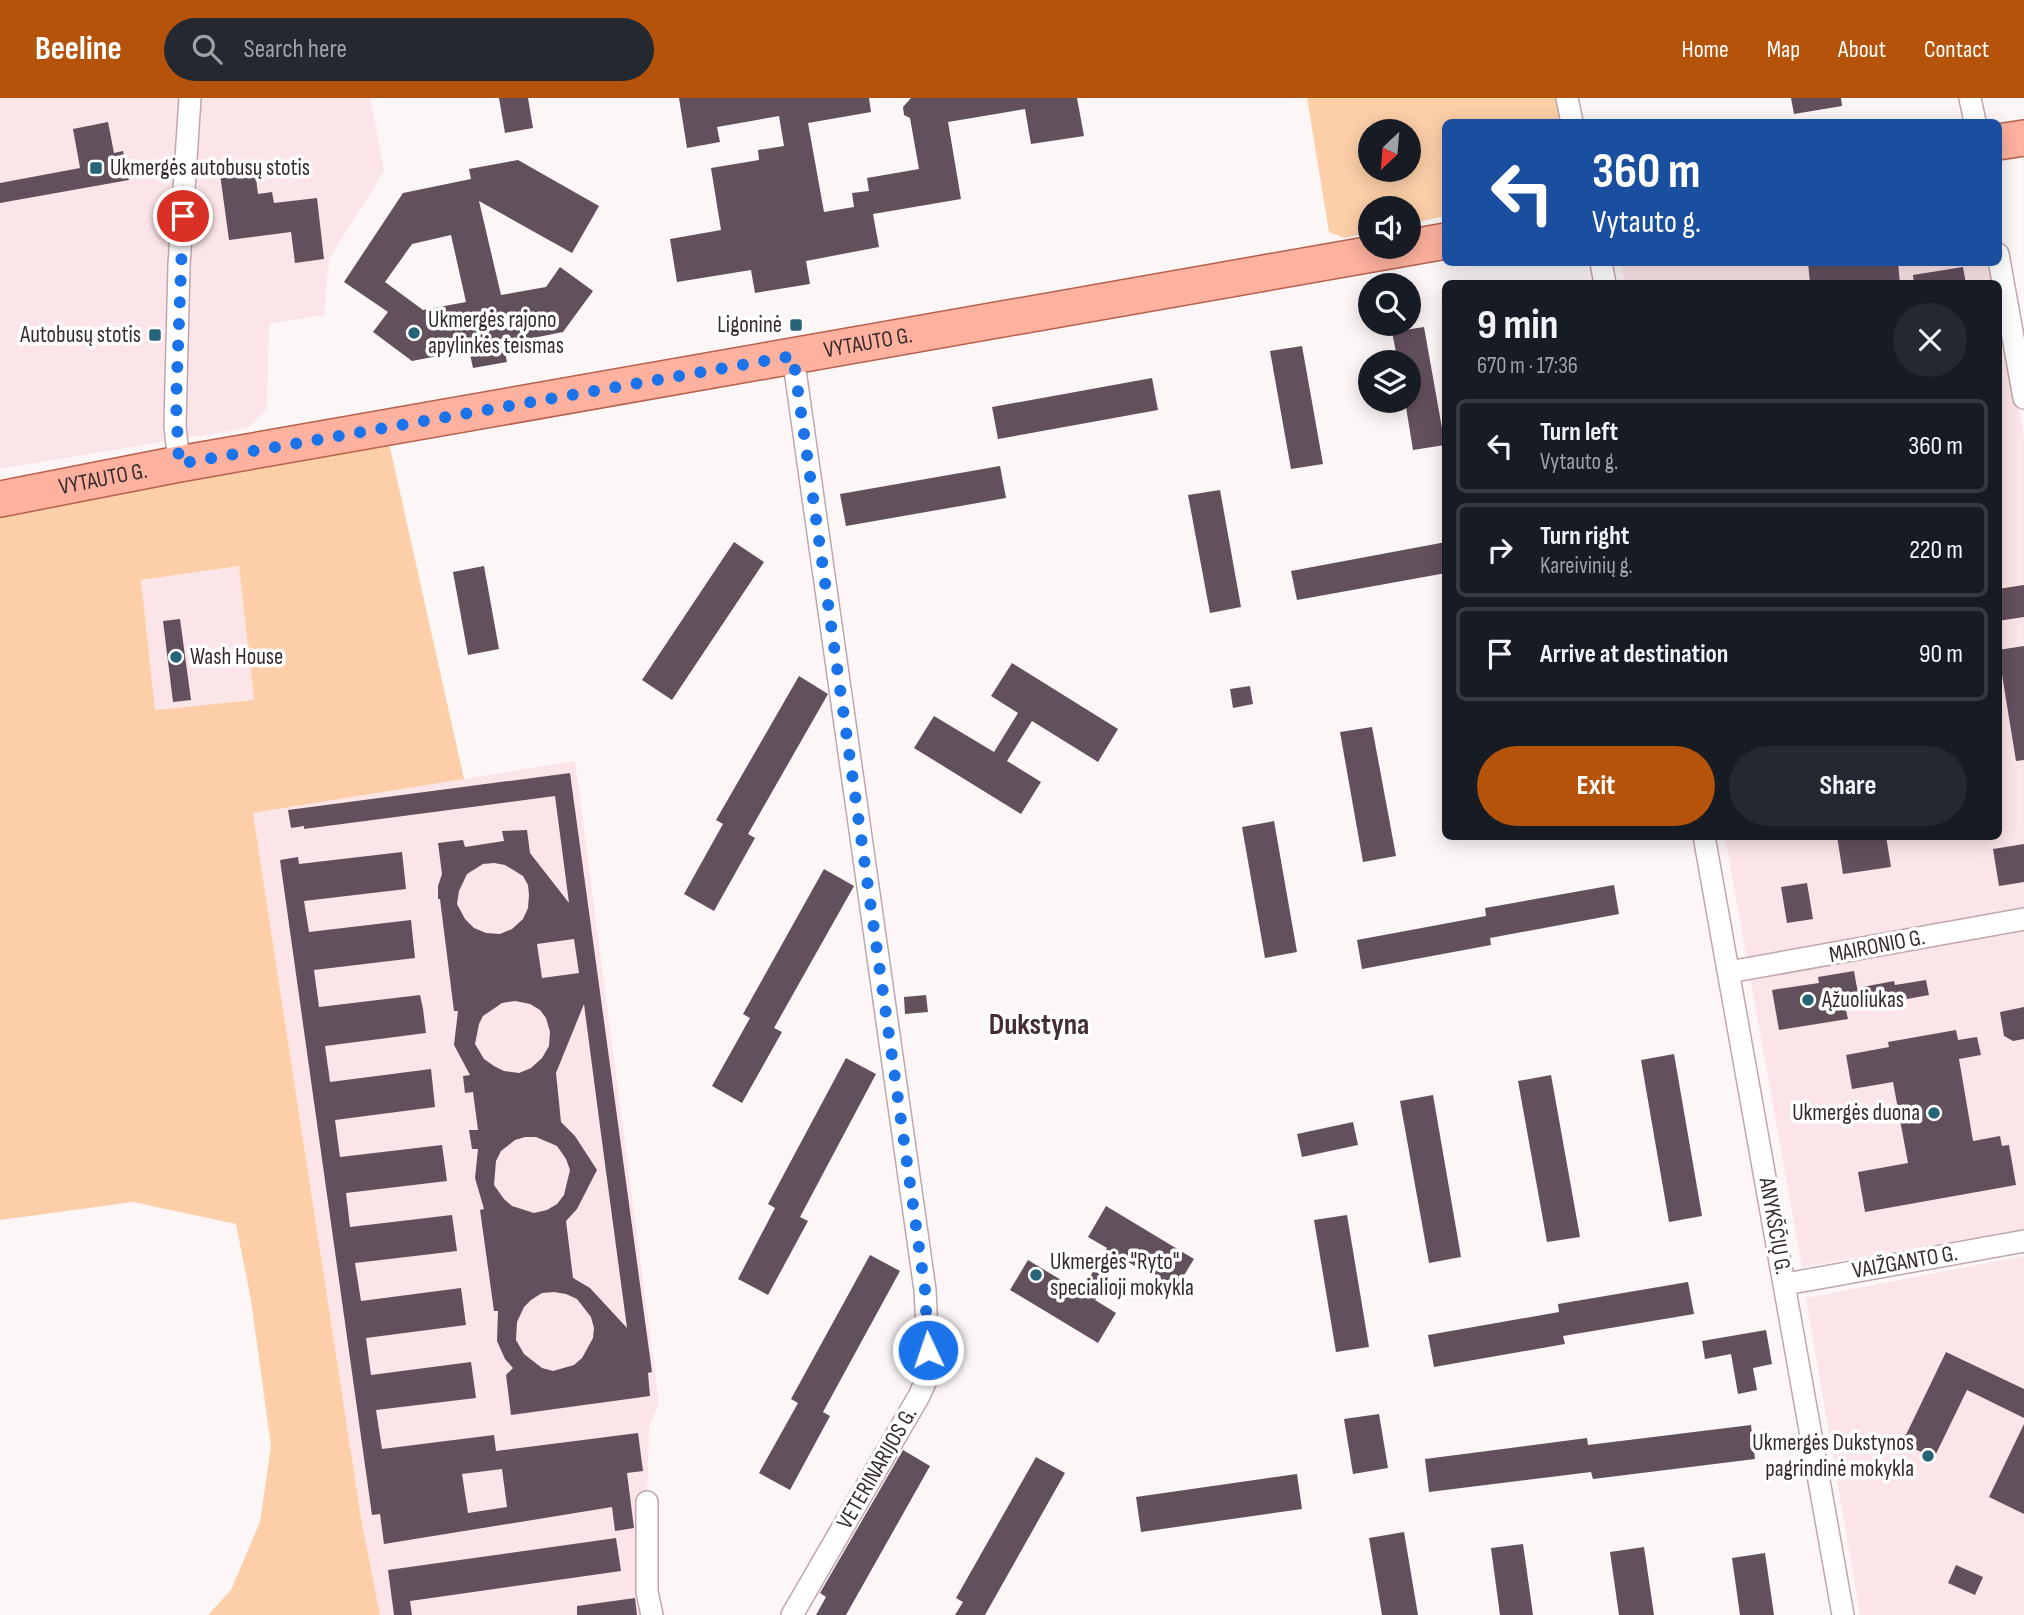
<!DOCTYPE html>
<meta charset="utf-8">
<style>
:root{--surface:#171b24;--page:#242831;--text:#f1f3f6;--muted:#9ea1a6;--line:#363941;--accent:#b45309}
body{margin:0;font-family:"Sofia Sans Condensed",sans-serif;background:var(--page);color:var(--text);height:100vh;display:flex;flex-direction:column;font-size:26px;white-space:nowrap}
*{box-sizing:border-box;margin:0}
p{font-size:23px;color:var(--muted)}
.icon{flex:none;width:38px;height:38px;fill:none;stroke:currentColor;stroke-width:2;stroke-linecap:round;stroke-linejoin:round}
.map{position:relative;flex:1;overflow:hidden}
.sheet{position:absolute;left:1442px;top:182px;width:560px;height:560px;display:flex;flex-direction:column;background:var(--surface);border-radius:10px;box-shadow:0 4px 18px #0003}
.sheet>*{flex:none}
.hud{position:absolute;left:1442px;top:21px;width:560px;height:147px;border-radius:10px;box-shadow:0 4px 18px #0003;background:#1a4fa0;color:#fff;overflow:hidden}
.needle{width:46px;rotate:206deg}
.controls{position:absolute;left:1358px;top:21px;display:grid;gap:14px}
.controls a{display:grid;place-items:center;width:63px;height:63px;border-radius:50%;background:var(--surface);box-shadow:0 4px 18px #0003;font-size:35px}
.pin{position:absolute;display:grid;place-items:center;width:60px;height:60px;color:#fff;margin:-30px;border:4px solid #fff;border-radius:50%;box-shadow:0 2px 7px #0007}
.me{position:absolute;width:77px;margin:-38px;rotate:357deg;stroke-linejoin:round;filter:drop-shadow(0 0 5px #0008)}
.turn{display:flex;align-items:center;gap:24px;height:147px;padding:0 35px;font-size:32px}
.turn .icon{width:91px;height:91px;stroke-width:2.5}
.turn b{display:block;font-size:49px;line-height:60px}
.round{display:grid;place-items:center;flex:none;width:74px;height:74px;border-radius:37px;background:var(--page)}
.headline{display:flex;align-items:center;justify-content:space-between;height:119px;padding:0 35px}
h1{font-size:42px;font-weight:700;line-height:52px}
.action{display:flex;gap:14px;margin-top:auto;padding:14px 35px}
.action a{flex:1;height:80px;border-radius:42px;background:var(--accent);color:#fff;font-size:28px;font-weight:700;line-height:80px;text-align:center}
.action a+a{background:var(--page);color:var(--text)}
ul{padding:0;list-style:none}
li{display:flex;align-items:center;gap:21px;height:94px;margin:0 14px 10px;padding:0 21px;border:4px solid var(--line);border-radius:10px}
li div{flex:1}
li b{display:block;font-size:26px}
li em{font-style:normal}
header{display:flex;align-items:center;gap:42px;box-sizing:border-box;height:98px;padding:0 35px;background:var(--accent);color:#fff}
header strong{font-size:33px}
nav{display:flex;gap:38px;margin-inline-start:auto;font-size:24px}
.search{width:490px;height:63px;background:var(--page);display:flex;align-items:center;gap:18px;box-sizing:border-box;padding:0 24px;border-radius:38px;color:var(--muted);font-size:26px}
.map>svg:first-child{display:block}
.built{fill:#fce5e9}
.green{fill:#fccfa8;fill-rule:evenodd}
.building{fill:#63505d;fill-rule:evenodd}
.lines{fill:none;stroke-linecap:round;stroke-linejoin:round}
.minor-casing{stroke:#c1a6aa;stroke-width:24}
.primary-casing{stroke:#b7604c;stroke-width:38}
.minor{stroke:#fff;stroke-width:21}
.primary{stroke:#fdb19e;stroke-width:35}
.route{stroke:#1a73e8;stroke-width:12;stroke-dasharray:0 21.6}
.poi-dot{fill:#26647a;stroke:#fff;stroke-width:2.5}
.labels{text-anchor:middle;dominant-baseline:central;stroke-width:7;stroke-linejoin:round;paint-order:stroke}
.poi-label{font-size:23px;fill:#362b2d;stroke:#fff;text-anchor:start}
.street-label{font-size:23px;fill:#362b2d;stroke:#fff}
.district-label{font-size:30px;font-weight:bold;fill:#442e32;stroke:#fff}
</style>
<header>
<strong>Beeline</strong>
<div class="search"><svg class="icon" aria-label="search" viewBox="0 0 24 24"><circle cx="10" cy="10" r="6"/><path d="M15 15l6 6"/></svg>Search here</div>
<nav><a>Home</a><a>Map</a><a>About</a><a>Contact</a></nav>
</header>
<div class="map">
<svg width="2024" height="1517" viewBox="0 0 2024 1517">
<rect width="100%" height="100%" fill="#fcf6f7"/>
<!-- built -->
<g class="built">
<path d="M0,0H370L384,73L329,161L324,217L269,226L267,311L247,330L0,371Z"/>
<path d="M1622,165H1993L1996,185H1625Z"/>
<path d="M1999,197L2024,339V1131L1802,1169L1725,739L1998,738Z"/>
<path d="M240,468L254,602L154,612L141,482Z"/>
<path d="M575,663L659,1305L649,1329L647,1404L652,1517H380L361,1420L253,715Z"/>
<path d="M2024,1158V1517H1860L1806,1200Z"/>
</g>
<!-- green -->
<g class="green">
<path d="M1307,0H1560L1565,24H1446L1445,118L1409,126V110H1370V134L1345,140L1329,134ZM1370,33H1409V72H1370Z"/>
<path d="M389,345L464,681L253,715L361,1420L380,1517H208L231,1492L260,1424L271,1348L251,1202L236,1126L133,1104L0,1122V412ZM239,468L254,602L155,612L141,482Z"/>
</g>
<!-- building -->
<g class="building">
<path d="M499,0H528L533,30L505,35Z"/>
<path d="M679,0H869L871,14L808,25L824,114L854,109L852,95L869,93L867,80L919,71L910,20L904,17L903,9L911,0H1077L1084,38L1031,46L1025,11L948,24L961,101L873,116L879,149L806,163L810,186L755,195L751,172L677,184L670,141L721,132L711,70L759,62L758,52L784,48L779,18L717,29L720,44L687,50Z"/>
<path d="M1791,0H1841L1842,8L1794,16Z"/>
<path d="M108,24L114,55L123,53L129,82L0,105V85L80,70L73,31Z"/>
<path d="M518,62L599,108L572,155L479,103L501,197L546,189L560,169L593,193L563,234L503,246L507,264L473,270L469,252L412,263L373,234L388,214L344,184L403,95L471,81L469,71ZM451,137L466,204L423,212L385,184L412,146Z"/>
<path d="M255,72L258,96L272,94L274,105L317,100L324,161L295,165L291,134L229,142L220,76Z"/>
<path d="M1808,164H1898L1900,186H1810Z"/>
<path d="M1963,169L1966,186H1914L1913,177Z"/>
<path d="M1424,229L1445,347L1413,352L1405,303H1409V264H1398L1392,234Z"/>
<path d="M1302,248L1323,366L1291,371L1270,253Z"/>
<path d="M1152,280L1158,312L998,341L992,309Z"/>
<path d="M1000,368L1006,400L846,428L840,396Z"/>
<path d="M1220,392L1241,509L1210,515L1188,397Z"/>
<path d="M734,444L764,464L672,602L642,582Z"/>
<path d="M1446,444V475L1297,502L1291,473Z"/>
<path d="M484,468L499,551L468,557L453,474Z"/>
<path d="M2024,487V519L1998,523V491Z"/>
<path d="M180,521L191,602L173,604L163,523Z"/>
<path d="M2024,548V662L2016,663L1998,552Z"/>
<path d="M1012,565L1118,631L1098,664L1032,623L1007,663L1041,684L1021,716L914,650L934,618L994,654L1018,615L991,598Z"/>
<path d="M799,578L828,596L748,736L755,740L714,813L684,796L723,726L716,722Z"/>
<path d="M1250,588L1253,606L1233,610L1230,591Z"/>
<path d="M1372,629L1396,758L1363,764L1340,634Z"/>
<path d="M570,675L652,1274L648,1275L650,1298L511,1317L506,1277L513,1270L505,1261L497,1243L498,1213H494L480,1112L484,1111L475,1080L478,1051H472L469,1032H478L473,994L465,995L463,978L470,977L454,947L458,913H454L440,801H438V788L442,776L438,745L463,742L465,749L504,743L502,733L527,732L530,755L569,805L555,698L304,731V728L291,730L288,712ZM494,765L505,767L523,778L528,787L529,797L528,810L523,821L512,831L500,836L486,835L474,830L465,821L457,806L459,793L467,776L483,766ZM574,841L579,875L542,880L537,846ZM515,903L530,906L540,912L546,920L550,934L549,948L542,960L531,970L519,975L504,973L494,968L484,961L475,946L479,926L483,918L502,905ZM584,906L601,1036L627,1230L590,1190L573,1180L566,1123L577,1111L597,1072L575,1038L561,1024L556,975ZM525,1039H536L557,1048L566,1061L570,1072L564,1097L557,1106L547,1112L534,1115L512,1108L504,1101L494,1087L496,1063L501,1053L515,1042ZM554,1194L566,1196L577,1201L591,1219L594,1230L593,1240L582,1260L574,1267L553,1273L542,1270L524,1256L516,1242L517,1224L524,1209L531,1202L542,1195Z"/>
<path d="M1274,723L1297,854L1265,860L1242,729Z"/>
<path d="M1837,738H1886L1891,769L1843,776Z"/>
<path d="M2024,746V784L1999,788L1993,751Z"/>
<path d="M402,754L406,791L304,803L309,834L411,822L415,860L314,872L319,909L420,897L423,911L426,935L325,948L330,984L431,971L435,1009L335,1022L340,1059L442,1047L447,1083L346,1095L350,1129L452,1117L457,1153L355,1165L361,1203L461,1190L466,1227L366,1240L371,1277L471,1264L476,1300L376,1312L382,1351L494,1337L496,1353L638,1335L643,1373L627,1375L634,1430L615,1433L612,1409L384,1446L380,1416L372,1417L280,762L298,759L299,766ZM502,1371L507,1409L468,1415L462,1376Z"/>
<path d="M824,771L854,788L774,930L782,934L742,1005L712,988L750,920L743,916Z"/>
<path d="M1807,785L1813,821L1787,825L1781,789Z"/>
<path d="M1614,787L1619,816L1490,840L1491,847L1362,871L1357,842L1486,818L1485,810Z"/>
<path d="M1854,873L1857,890L1894,883L1895,887L1926,882L1929,897L1846,912L1848,921L1779,932L1772,892L1819,885L1818,879Z"/>
<path d="M926,897L928,914L905,916L904,899Z"/>
<path d="M2024,909V941L2013,943L2004,938L2000,914Z"/>
<path d="M1956,932L1958,942L1977,939L1981,957L1959,961L1973,1043L2000,1038L2002,1048L2009,1047L2016,1087L1865,1114L1858,1074L1908,1065L1893,984L1852,991L1846,957L1889,949L1888,944Z"/>
<path d="M1674,956L1702,1118L1669,1124L1641,962Z"/>
<path d="M846,960L876,976L800,1119L808,1123L768,1197L738,1181L775,1110L768,1106Z"/>
<path d="M1551,977L1580,1139L1547,1144L1518,983Z"/>
<path d="M1433,997L1461,1159L1429,1165L1400,1003Z"/>
<path d="M1353,1024L1358,1047L1302,1059L1297,1036Z"/>
<path d="M1106,1108L1194,1161L1175,1192L1120,1159L1095,1202L1116,1215L1098,1245L1010,1192L1028,1162L1081,1194L1107,1150L1088,1139Z"/>
<path d="M1347,1117L1369,1249L1336,1254L1314,1122Z"/>
<path d="M870,1157L900,1173L823,1314L830,1318L790,1392L759,1375L798,1305L791,1301Z"/>
<path d="M1688,1184L1694,1216L1563,1238L1565,1246L1434,1269L1428,1237L1559,1214L1558,1206Z"/>
<path d="M1766,1232L1772,1266L1753,1270L1757,1292L1738,1296L1731,1256L1705,1261L1702,1243Z"/>
<path d="M1946,1254L2024,1291V1320L1967,1292L1934,1360L1902,1345Z"/>
<path d="M1379,1316L1388,1370L1353,1376L1344,1321Z"/>
<path d="M2024,1326V1416L1989,1399Z"/>
<path d="M1751,1327L1755,1361L1593,1381L1591,1374L1429,1394L1425,1361L1587,1340L1588,1347Z"/>
<path d="M903,1352L930,1368L846,1517H816L826,1499L820,1495Z"/>
<path d="M1036,1359L1065,1375L985,1517H955L963,1504L956,1500Z"/>
<path d="M1297,1376L1302,1411L1141,1434L1136,1399Z"/>
<path d="M1404,1434L1418,1517H1382L1369,1440Z"/>
<path d="M616,1440L621,1473L410,1503L412,1517H394L388,1472Z"/>
<path d="M1523,1446L1533,1517H1500L1491,1450Z"/>
<path d="M1644,1449L1654,1517H1619L1610,1454Z"/>
<path d="M1765,1455L1774,1517H1740L1732,1460Z"/>
<path d="M1956,1467L1983,1479L1975,1497L1948,1485Z"/>
<path d="M635,1500L637,1517H577V1508Z"/>
</g>
<g class="lines">
<defs>
<g id="minor">
<path d="M1567,0L1572,24"/>
<path d="M1970,0L1975,24"/>
<path d="M1998,156L2024,300"/>
<path d="M1601,164L1605,186"/>
<path d="M179,366L175,328L179,167L190,0"/>
<path d="M1704,738L1843,1517"/>
<path d="M1729,874L2024,821"/>
<path d="M1786,1186L2024,1143"/>
<path d="M647,1404V1494L652,1517"/>
<path d="M792,1517L919,1298L929,1276L925,1192L793,258"/>
</g>
<g id="primary">
<path d="M1998,44L2024,40"/>
<path id="s1" d="M0,401L179,366L1446,143"/>
</g>
</defs>
<!-- minor casing -->
<use href="#minor" class="minor-casing"/>
<!-- primary casing -->
<use href="#primary" class="primary-casing"/>
<!-- minor -->
<use href="#minor" class="minor"/>
<!-- primary -->
<use href="#primary" class="primary"/>
</g>
<g class="lines">
<!-- route -->
<path class="route" d="M183,118L176,305L179,366L793,258L925,1192L928,1252"/>
</g>
<!-- markers -->
<g class="poi-dot">
<rect x="89" y="63" width="14" height="14" rx="3.5"/>
<rect x="789" y="220" width="14" height="14" rx="3.5"/>
<circle cx="414" cy="235" r="7"/>
<rect x="148" y="230" width="14" height="14" rx="3.5"/>
<circle cx="176" cy="559" r="7"/>
<circle cx="1808" cy="902" r="7"/>
<circle cx="1934" cy="1015" r="7"/>
<circle cx="1036" cy="1177" r="7"/>
<circle cx="1928" cy="1358" r="7"/>
</g>
<g class="labels">
<!-- poi labels -->
<g class="poi-label">
<text x="110" y="70">Ukmergės autobusų stotis</text>
<text x="428" y="222">Ukmergės rajono<tspan x="428" dy="26">apylinkės teismas</tspan></text>
<text x="782" y="227" text-anchor="end">Ligoninė</text>
<text x="141" y="237" text-anchor="end">Autobusų stotis</text>
<text x="190" y="559">Wash House</text>
<text x="1822" y="902">Ąžuoliukas</text>
<text x="1920" y="1015" text-anchor="end">Ukmergės duona</text>
<text x="1050" y="1164">Ukmergės "Ryto"<tspan x="1050" dy="26">specialioji mokykla</tspan></text>
<text x="1914" y="1345" text-anchor="end">Ukmergės Dukstynos<tspan x="1914" dy="26">pagrindinė mokykla</tspan></text>
</g>
<!-- street labels -->
<g class="street-label">
<text stroke="none"><textPath href="#s1" startOffset="882">VYTAUTO G.</textPath></text>
<text stroke="none"><textPath href="#s1" startOffset="105">VYTAUTO G.</textPath></text>
<text transform="translate(1877 848) rotate(-11)">MAIRONIO G.</text>
<text transform="translate(1775 1128) rotate(80)">ANYKŠČIŲ G.</text>
<text transform="translate(1905 1164) rotate(-10)">VAIŽGANTO G.</text>
<text transform="translate(877 1370) rotate(-60)">VETERINARIJOS G.</text>
</g>
<!-- district labels -->
<g class="district-label">
<text x="1039" y="927">Dukstyna</text>
</g>
</g>
</svg>
<div class="controls">
<a><svg class="needle" viewBox="-14 -14 28 28"><path d="M0-13l5 13h-10z" fill="#e53935"/><path d="M0 13l5-13h-10z" fill="#9ea1a6"/></svg></a>
<a><svg class="icon" aria-label="sound" viewBox="0 0 24 24"><path d="M4 9h4l5-4v14l-5-4H4zM17 9q2 3 0 6"/></svg></a>
<a><svg class="icon" aria-label="search" viewBox="0 0 24 24"><circle cx="10" cy="10" r="6"/><path d="M15 15l6 6"/></svg></a>
<a><svg class="icon" aria-label="layers" viewBox="0 0 24 24"><path d="M12 4l9 5-9 5-9-5zM3 14l9 5 9-5"/></svg></a>
</div>
<div class="pin" style="left:183px;top:118px;background:#d93025"><svg class="icon" aria-label="arrive" viewBox="0 0 24 24"><path d="M6 21V4h12l-3 4 3 4H6"/></svg></div>
<svg class="me" style="left:928px;top:1252px" viewBox="-20 -20 40 40"><circle r="17" fill="#1a73e8" stroke="#fff" stroke-width="3"/><path d="M0-11L8 9 0 5-8 9z" fill="#fff"/></svg>
<div class="hud">
<div class="turn"><svg class="icon" aria-label="left" viewBox="0 0 24 24"><path d="M17 20v-9H6M10 6l-5 5 5 5"/></svg><div><b>360 m</b>Vytauto g.</div></div>
</div>
<section class="sheet">
<div class="headline"><div><h1>9 min</h1><p>670 m · 17:36</p></div><a class="round"><svg class="icon" aria-label="close" viewBox="0 0 24 24"><path d="M6 6l12 12M18 6L6 18"/></svg></a></div>
<ul>
<li><svg class="icon" aria-label="left" viewBox="0 0 24 24"><path d="M17 20v-9H6M10 6l-5 5 5 5"/></svg><div><b>Turn left</b><p>Vytauto g.</p></div><em>360 m</em></li>
<li><svg class="icon" aria-label="right" viewBox="0 0 24 24"><path d="M7 20v-9h11M14 6l5 5-5 5"/></svg><div><b>Turn right</b><p>Kareivinių g.</p></div><em>220 m</em></li>
<li><svg class="icon" aria-label="arrive" viewBox="0 0 24 24"><path d="M6 21V4h12l-3 4 3 4H6"/></svg><div><b>Arrive at destination</b></div><em>90 m</em></li>
</ul>
<div class="action"><a>Exit</a><a>Share</a></div>
</section>
</div>
